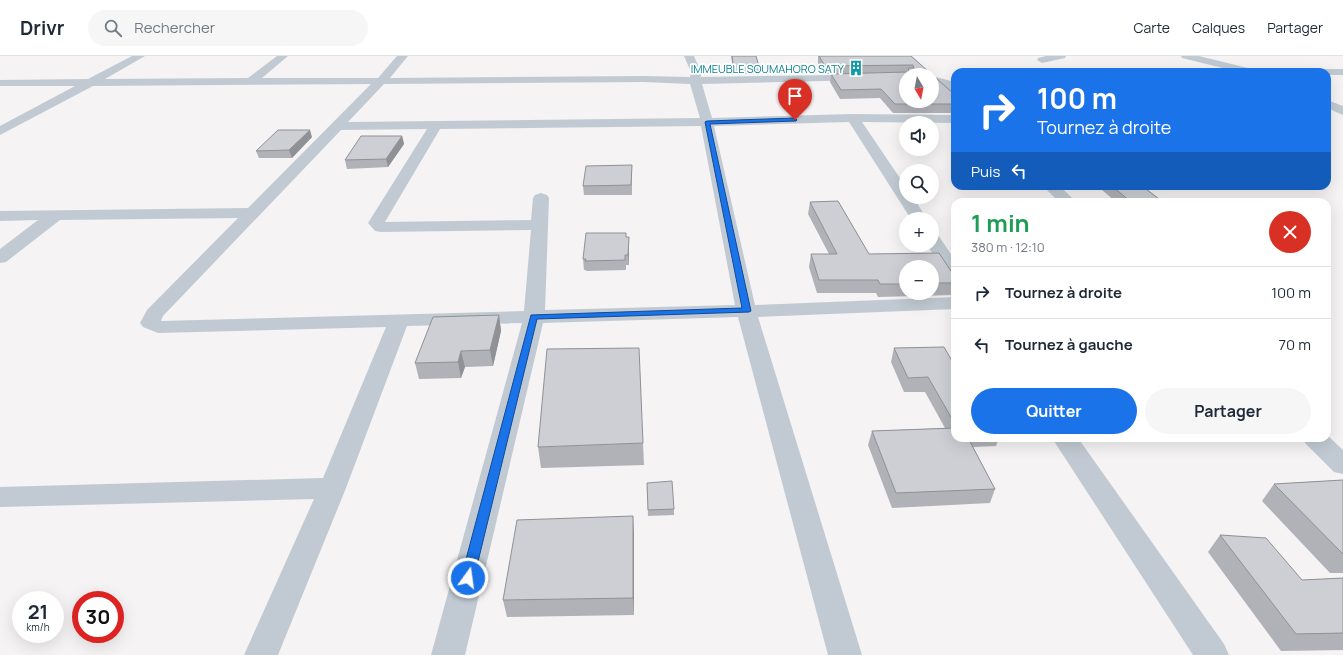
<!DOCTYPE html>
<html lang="fr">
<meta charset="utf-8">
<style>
:root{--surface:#fff;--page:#f6f6f7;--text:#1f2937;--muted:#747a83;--line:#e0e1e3;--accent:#1a73e8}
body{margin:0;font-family:Manrope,sans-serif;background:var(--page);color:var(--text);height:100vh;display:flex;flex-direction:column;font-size:15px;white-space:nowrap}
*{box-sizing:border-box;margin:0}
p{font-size:13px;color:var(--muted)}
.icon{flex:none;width:22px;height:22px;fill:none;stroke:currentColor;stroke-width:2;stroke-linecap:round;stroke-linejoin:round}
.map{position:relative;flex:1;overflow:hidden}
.drawer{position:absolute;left:951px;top:142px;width:380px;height:244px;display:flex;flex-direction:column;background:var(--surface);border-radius:12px;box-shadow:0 4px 16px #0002}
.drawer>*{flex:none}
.banner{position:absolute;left:951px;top:12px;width:380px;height:122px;border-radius:12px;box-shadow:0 4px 16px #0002;background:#1a73e8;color:#fff;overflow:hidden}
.needle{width:26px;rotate:170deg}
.buttons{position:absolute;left:899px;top:12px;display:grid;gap:8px}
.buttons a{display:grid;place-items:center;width:40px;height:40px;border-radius:50%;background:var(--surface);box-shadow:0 4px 16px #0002;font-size:20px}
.speed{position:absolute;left:12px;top:535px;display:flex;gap:8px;font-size:20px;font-weight:700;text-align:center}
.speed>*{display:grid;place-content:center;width:52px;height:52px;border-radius:50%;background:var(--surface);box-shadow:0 4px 16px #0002;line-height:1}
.speed small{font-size:10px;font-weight:400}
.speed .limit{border:6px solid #d22;background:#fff;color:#111}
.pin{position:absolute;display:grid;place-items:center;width:34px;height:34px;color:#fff;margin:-41px -17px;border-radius:50% 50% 50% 0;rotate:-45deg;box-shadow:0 0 4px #0007}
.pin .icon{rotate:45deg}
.me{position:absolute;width:44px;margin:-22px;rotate:14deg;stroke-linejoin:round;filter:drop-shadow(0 0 3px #0008)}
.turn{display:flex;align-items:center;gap:14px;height:84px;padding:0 20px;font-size:18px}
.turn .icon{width:52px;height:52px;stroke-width:2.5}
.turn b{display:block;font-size:28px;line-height:34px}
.then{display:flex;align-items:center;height:38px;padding:0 20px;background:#0003;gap:8px;font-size:15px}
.round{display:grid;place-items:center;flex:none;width:42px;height:42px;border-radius:21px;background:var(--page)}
.head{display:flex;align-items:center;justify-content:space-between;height:68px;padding:0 20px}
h1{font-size:24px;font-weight:700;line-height:30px;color:#1e9e55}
.primary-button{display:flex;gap:8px;margin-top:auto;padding:8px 20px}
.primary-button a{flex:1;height:46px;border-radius:24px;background:var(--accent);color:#fff;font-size:16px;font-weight:700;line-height:46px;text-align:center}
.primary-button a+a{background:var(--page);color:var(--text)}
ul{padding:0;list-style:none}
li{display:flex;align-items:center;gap:12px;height:52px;padding:0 20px;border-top:1px solid var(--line)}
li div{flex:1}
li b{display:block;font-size:15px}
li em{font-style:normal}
header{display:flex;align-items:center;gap:24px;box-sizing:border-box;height:56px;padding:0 20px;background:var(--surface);border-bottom:1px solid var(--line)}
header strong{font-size:19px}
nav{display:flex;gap:22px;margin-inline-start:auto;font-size:14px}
.search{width:280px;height:36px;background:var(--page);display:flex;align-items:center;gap:10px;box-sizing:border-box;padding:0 14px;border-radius:22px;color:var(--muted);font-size:15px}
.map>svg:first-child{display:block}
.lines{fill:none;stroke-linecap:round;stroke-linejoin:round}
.minor{fill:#c1cad2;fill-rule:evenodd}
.wall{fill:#b0b2b7;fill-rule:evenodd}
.shaded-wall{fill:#909195}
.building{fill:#cdcfd5;stroke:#909195;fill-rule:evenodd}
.route{fill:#1a73e8;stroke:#114b97}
.labels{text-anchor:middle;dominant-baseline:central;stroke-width:3.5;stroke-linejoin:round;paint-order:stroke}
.far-culture-label{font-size:11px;fill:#0d838f;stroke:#fff;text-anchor:end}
</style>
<header>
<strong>Drivr</strong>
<div class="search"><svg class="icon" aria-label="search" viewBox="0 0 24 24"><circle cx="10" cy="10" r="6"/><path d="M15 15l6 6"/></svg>Rechercher</div>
<nav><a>Carte</a><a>Calques</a><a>Partager</a></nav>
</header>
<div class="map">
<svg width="1343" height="599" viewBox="0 0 1343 599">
<rect width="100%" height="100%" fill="#f5f3f3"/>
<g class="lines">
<!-- minor -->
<g class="minor">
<path d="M132,0H145L105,23L248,22L277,0H288L262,22H378L397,0H408L390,22L644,20L690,21L691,16L684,0H694L701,16V21L910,18L911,19H906V23L702,28L712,62L853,58L955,59V67L862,66L906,131V141H913L927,163H911L849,66L714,70L755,249L955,241V253L758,261L862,599H828L738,261L543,267L465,599H431L522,267L407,270L346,432L278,599H244L314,443L0,451V431L323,422L386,271L158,277L143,271L140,267L147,254L238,162L60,164L6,206L0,207V193L38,164L0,165V155L248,152L371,28L93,30L0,79V70L75,30H0V24L88,23ZM644,26L690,28L700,62L348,66L384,28ZM701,70L735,249L545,254L549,142L547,139L541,137L535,139L533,142L531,164L385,166L440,73ZM427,73L368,167L375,175L381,176L531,174L524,255L161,265L163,260L341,74Z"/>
<path d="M1046,0H1066L1065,2L1042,7L1037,4L1038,2Z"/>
<path d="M1181,0H1199L1256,14L1257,16H1239L1182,2Z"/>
<path d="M1320,13H1343V19H1327V16H1315Z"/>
<path d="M932,20L951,25L955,28V37L951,36L943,29L932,26Z"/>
<path d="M1327,44L1343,50V59L1327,52Z"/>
<path d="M1043,130H1060L1076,146H1059Z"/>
<path d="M932,178L938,179L955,204V224L948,222L927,189H932Z"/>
<path d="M1327,379L1343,394V418L1334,416L1306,388L1302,382H1327Z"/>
<path d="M1052,382H1078L1224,588L1229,599H1193Z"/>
</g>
</g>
<!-- wall -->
<g class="wall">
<path d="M731,0H756L760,14L759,18H734Z"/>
<path d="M818,0H911L955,39V57H893L880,42L840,43L830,26L831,18L852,17L824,18L818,7Z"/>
<path d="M402,80L404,88L388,111L347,113L345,104Z"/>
<path d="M312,81L292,102H259L256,95Z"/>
<path d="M632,109V139H584L583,130Z"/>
<path d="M1102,130H1142L1163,146H1116L1101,133Z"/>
<path d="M838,145L869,198L939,197L955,221V239L878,241L876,237H817L809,211L811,198H829L808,158L810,146ZM906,211H932V237H906Z"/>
<path d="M626,181L629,191V209H626V214L586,215V214H584L583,203Z"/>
<path d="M499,259L501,275L493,310L465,311L461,322L419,323L415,307Z"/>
<path d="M894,292L955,310V382H999L996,390L973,391L995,433L990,447L892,452L868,389L872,375L945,372L925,336H904L891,306Z"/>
<path d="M643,387L644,409L541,412L538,391Z"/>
<path d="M1343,424V517H1330L1262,445L1274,428Z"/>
<path d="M647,427L674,453V459L648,460Z"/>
<path d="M634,477V559L507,561L503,544Z"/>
<path d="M1220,479L1302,524L1343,522V594L1281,595L1208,496Z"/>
</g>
<!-- shaded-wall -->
<g class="shaded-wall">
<path d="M310,74L312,81L292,102L289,94Z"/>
<path d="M402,80L404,88L388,111L386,103Z"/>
<path d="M629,181V209L628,199Z"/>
<path d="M499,259L501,275L493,310L490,294Z"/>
<path d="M461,295L465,311L461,322L458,306Z"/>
<path d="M633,460L634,477V559L633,542Z"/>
</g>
<!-- building -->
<g class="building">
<path d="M732,0H756L760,14L734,15Z"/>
<path d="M819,0H911L955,39V48H895L881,33L841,34L831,18L908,16L909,12H914L913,9L825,10ZM906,19H932V45H906Z"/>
<path d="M278,74H310L289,94L256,95Z"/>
<path d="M361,80H402L386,103L345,104Z"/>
<path d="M632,109L631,129L583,130L586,110Z"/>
<path d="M1112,130H1142L1163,146H1131Z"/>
<path d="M838,145L869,198L939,197L955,221V227H932V211H906V228H880L878,224H819L811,198H837L810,146Z"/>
<path d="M586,177H626V181H629L628,199H625V204L585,205L586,203H583Z"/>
<path d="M499,259L490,294L461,295L458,306L415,307L433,261Z"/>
<path d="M944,291L955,310V368L928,321L908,322L894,292Z"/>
<path d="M639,292L643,387L538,391L547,293Z"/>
<path d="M955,372V382H968L995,433L896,437L872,375Z"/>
<path d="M1343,424V498L1274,428Z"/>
<path d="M672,425L674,453L648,454L647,427Z"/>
<path d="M633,460V542L503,544L517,464Z"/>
<path d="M1220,479L1266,482L1302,524L1343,522V577L1296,578Z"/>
</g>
<!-- route -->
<path class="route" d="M795,62L797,64L796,65L710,68L751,255L749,256L537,263L474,522L472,526L468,527L463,526L461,522L531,259L742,252L705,66L707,65Z"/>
<!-- icons -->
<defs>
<symbol id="building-bare" viewBox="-9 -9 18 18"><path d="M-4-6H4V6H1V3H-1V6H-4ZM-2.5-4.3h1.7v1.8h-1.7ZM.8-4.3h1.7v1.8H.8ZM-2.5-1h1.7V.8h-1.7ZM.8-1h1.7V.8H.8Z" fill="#0f9aa8" stroke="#fff" stroke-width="2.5" paint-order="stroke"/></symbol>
</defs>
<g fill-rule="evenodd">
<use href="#building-bare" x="845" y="1" width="22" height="22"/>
</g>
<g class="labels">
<!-- far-culture labels -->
<g class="far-culture-label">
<text x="844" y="12">IMMEUBLE SOUMAHORO SATY</text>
</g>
</g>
</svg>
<div class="buttons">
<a><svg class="needle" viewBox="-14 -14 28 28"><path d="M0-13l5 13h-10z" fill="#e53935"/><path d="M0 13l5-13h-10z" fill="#747a83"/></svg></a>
<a><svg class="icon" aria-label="sound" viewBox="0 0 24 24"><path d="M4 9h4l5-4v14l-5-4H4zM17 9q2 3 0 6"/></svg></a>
<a><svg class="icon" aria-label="search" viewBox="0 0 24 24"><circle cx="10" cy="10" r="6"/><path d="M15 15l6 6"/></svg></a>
<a>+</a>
<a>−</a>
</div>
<div class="speed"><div>21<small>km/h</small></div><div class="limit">30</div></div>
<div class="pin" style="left:795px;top:64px;background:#d93025"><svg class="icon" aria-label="arrive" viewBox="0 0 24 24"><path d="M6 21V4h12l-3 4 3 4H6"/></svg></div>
<svg class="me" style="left:468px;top:522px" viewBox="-20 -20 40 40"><circle r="17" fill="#1a73e8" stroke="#fff" stroke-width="3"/><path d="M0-11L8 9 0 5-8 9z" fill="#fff"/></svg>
<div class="banner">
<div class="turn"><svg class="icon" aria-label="right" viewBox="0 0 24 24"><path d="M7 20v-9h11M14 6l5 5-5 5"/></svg><div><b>100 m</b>Tournez à droite</div></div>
<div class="then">Puis<svg class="icon" aria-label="left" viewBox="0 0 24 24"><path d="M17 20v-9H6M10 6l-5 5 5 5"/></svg></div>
</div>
<section class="drawer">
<div class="head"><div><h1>1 min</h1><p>380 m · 12:10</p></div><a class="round" style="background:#d93025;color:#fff"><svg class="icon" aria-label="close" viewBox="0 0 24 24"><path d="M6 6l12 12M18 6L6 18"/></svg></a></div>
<ul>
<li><svg class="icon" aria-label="right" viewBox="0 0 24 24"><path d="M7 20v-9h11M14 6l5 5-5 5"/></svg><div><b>Tournez à droite</b></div><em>100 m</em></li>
<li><svg class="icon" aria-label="left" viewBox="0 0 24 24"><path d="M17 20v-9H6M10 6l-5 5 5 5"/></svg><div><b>Tournez à gauche</b></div><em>70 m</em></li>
</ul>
<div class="primary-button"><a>Quitter</a><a>Partager</a></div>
</section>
</div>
